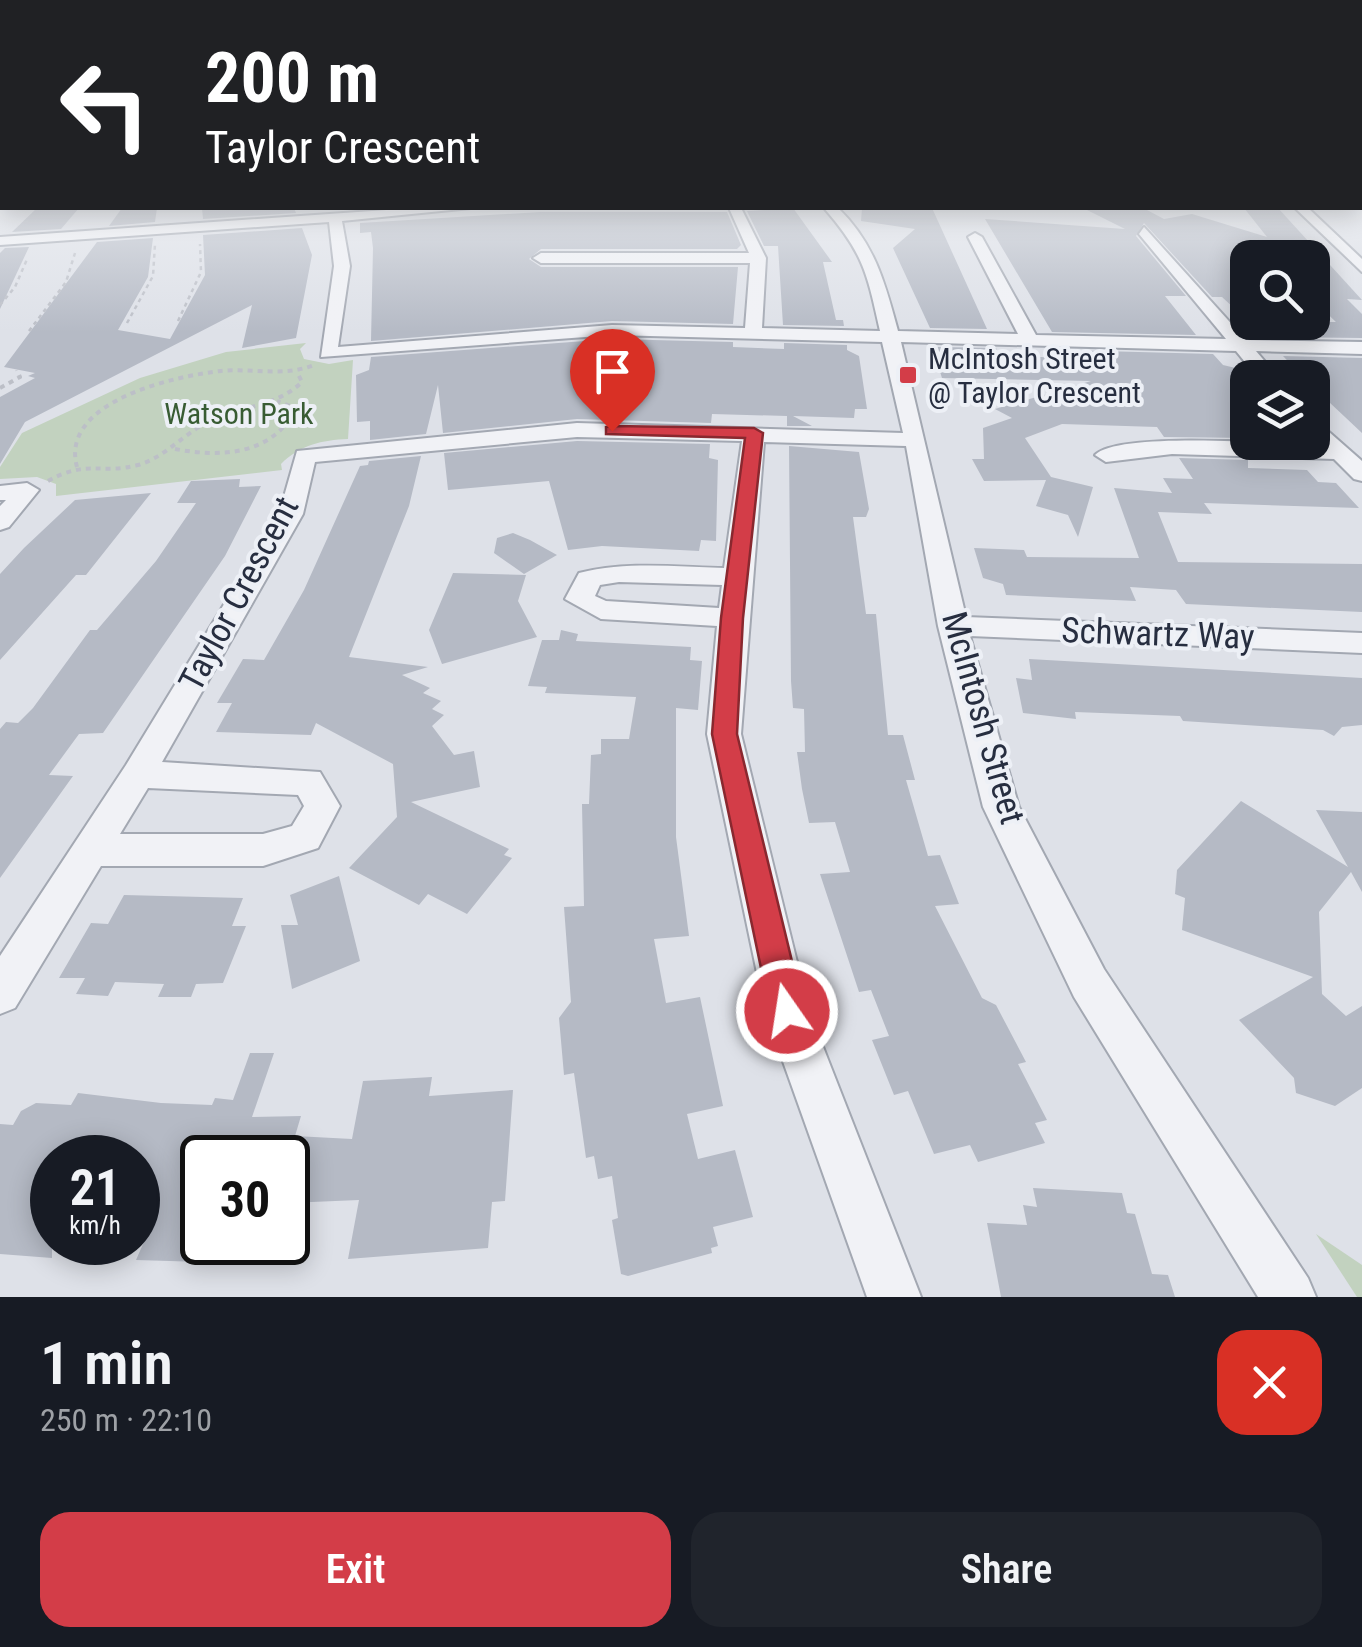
<!DOCTYPE html>
<meta charset="utf-8">
<style>
:root{--surface:#171b24;--page:#20242c;--text:#f1f3f6;--muted:#9ea1a6;--accent:#d33d48}
body{margin:0;font-family:"Roboto Condensed",sans-serif;background:var(--page);color:var(--text);height:100vh;display:flex;flex-direction:column;font-size:38px;white-space:nowrap}
*{box-sizing:border-box;margin:0}
p{font-size:32px;color:var(--muted)}
.icon{flex:none;width:55px;height:55px;fill:none;stroke:currentColor;stroke-width:2;stroke-linecap:round;stroke-linejoin:round}
.map{position:relative;height:1297px;overflow:hidden}
.details{display:flex;flex-direction:column;background:var(--surface);flex:1}
.details>*{flex:none}
.banner{position:absolute;left:0px;top:0px;width:1362px;height:210px;box-shadow:0 5px 25px #0003;background:#202124;color:#fff;overflow:hidden}
.fabs{position:absolute;left:1230px;top:240px;display:grid;gap:20px}
.fabs a{display:grid;place-items:center;width:100px;height:100px;border-radius:20px;background:var(--surface);box-shadow:0 5px 25px #0003;font-size:50px}
.speed{position:absolute;left:30px;top:1135px;display:flex;gap:20px;font-size:50px;font-weight:700;text-align:center}
.speed>*{display:grid;place-content:center;width:130px;height:130px;border-radius:50%;background:var(--surface);box-shadow:0 5px 25px #0003;line-height:1}
.speed small{font-size:25px;font-weight:400}
.speed .limit{border:5px solid #111;border-radius:15px;background:#fff;color:#111}
.pin{position:absolute;display:grid;place-items:center;width:85px;height:85px;color:#fff;margin:-102px -42px;border-radius:50% 50% 50% 0;rotate:-45deg;box-shadow:0 0 10px #0007}
.pin .icon{rotate:45deg}
.me{position:absolute;width:110px;margin:-55px;rotate:347deg;stroke-linejoin:round;filter:drop-shadow(0 0 8px #0008)}
.turn{display:flex;align-items:center;gap:35px;height:210px;padding:0 40px;font-size:45px}
.turn .icon{width:130px;height:130px;stroke-width:2.5}
.turn b{display:block;font-size:70px;line-height:85px}
.round{display:grid;place-items:center;flex:none;width:105px;height:105px;border-radius:30px;background:var(--page)}
.head{display:flex;align-items:center;justify-content:space-between;height:170px;padding:0 40px}
h1{font-size:60px;font-weight:600;line-height:75px}
.action{display:flex;gap:20px;margin-top:auto;padding:20px 40px}
.action a{flex:1;height:115px;border-radius:30px;background:var(--accent);color:#fff;font-size:40px;font-weight:600;line-height:115px;text-align:center}
.action a+a{background:var(--page);color:var(--text)}
.map>svg:first-child{display:block}
.green{fill:#c2d2bf}
.building{fill:#b5bac5}
.lines{fill:none;stroke-linecap:round;stroke-linejoin:round}
.minor-casing{stroke:#a3a8b2;stroke-width:4}
.major-casing{stroke:#9da4b4;stroke-width:4}
.path-far1{stroke:#bcbfc7;stroke-width:2.5;stroke-dasharray:4 4;stroke-linecap:butt}
.path{stroke:#bcbfc7;stroke-width:4;stroke-dasharray:5 5;stroke-linecap:butt}
.minor{fill:#f1f2f6;fill-rule:evenodd}
.major{fill:#fff;fill-rule:evenodd}
.route{fill:#d33d48;stroke:#89282f;stroke-width:2.5}
.poi-dot{fill:#d33d48;stroke:#edf0f6;stroke-width:4}
.labels{text-anchor:middle;dominant-baseline:central;stroke-width:8;stroke-linejoin:round;paint-order:stroke}
.far-poi-label{font-size:30px;fill:#272e40;stroke:#edf0f6;text-anchor:start}
.far-park-label{font-size:30px;fill:#385c33;stroke:#edf0f6}
.street-label{font-size:35px;fill:#272e40;stroke:#edf0f6}
</style>
<div class="map">
<svg width="1362" height="1297" viewBox="0 0 1362 1297">
<rect width="100%" height="100%" fill="#dee1e8"/>
<!-- green -->
<g class="green">
<path d="M306,343L300,349L304,359L329,364L353,360L348,439C322,440 300,445 281,464L282,470L56,496V484L37,477L0,479V467L22,433L140,378L226,352Z"/>
<path d="M1316,1234L1362,1265V1297H1357Z"/>
</g>
<!-- building -->
<g class="building">
<path d="M37,208H79L61,229L12,232Z"/>
<path d="M122,208H157L155,222L109,226Z"/>
<path d="M202,208H294L296,213L203,219Z"/>
<path d="M793,208L832,262H823L836,320H843L844,326L783,325L778,246H764L747,211Z"/>
<path d="M862,208H932L987,329L930,328L893,248L915,229L861,221Z"/>
<path d="M1244,208H1278L1362,300L1347,299L1362,314V338L1264,337L1249,322H1336L1312,299V258H1248V321L1222,297H1212L1144,223L1136,236L1186,296H1165L1196,335L1052,332L985,219L1125,229L1085,209L1147,210L1164,219L1192,214L1267,237Z"/>
<path d="M540,212H727L741,245L737,249H541L529,259L541,267H738L733,324L612,321L371,341L373,248L371,232L360,233V223Z"/>
<path d="M302,228L312,255L296,338L242,348L252,305L25,422L0,464V397L35,378L28,376L35,373L4,367L97,242L153,238L148,277L118,330L170,339L205,275L203,235Z"/>
<path d="M29,247L0,309V253L5,248Z"/>
<path d="M612,339L733,342V347L784,349V343L847,345V350L859,356L867,409H855L854,418L793,416L812,426H787V416L712,414L711,423L577,419L443,433L438,385L426,434L370,440V421L357,422L356,375L369,370L371,357Z"/>
<path d="M937,347L996,348L999,354L1069,359L1063,350L1213,354L1223,365L1248,371V438L1164,437L1157,427L1062,424L1025,438L1051,477L1093,487L1078,537L1068,515L1036,506L1046,480L984,481L972,459H984L983,428L1012,418L995,409L1091,381L942,378L934,353H939Z"/>
<path d="M1283,356L1362,358V433L1312,386V378H1304Z"/>
<path d="M577,441L710,444L709,458L718,460L716,541L701,540L699,551L602,546L568,550L549,481L448,490L444,453Z"/>
<path d="M789,446L859,452L869,509L866,517H853L866,614H876L888,735H903L915,780H906L928,856L940,855L959,904L935,906L982,998L996,1005L1026,1062L1018,1064L1047,1120L1035,1123L1045,1143L978,1162L970,1145L934,1154L908,1091L894,1095L872,1040L889,1036L871,990L859,992L820,874L850,872L835,822L809,823L802,789L797,752H805L804,709L793,708L791,681Z"/>
<path d="M421,456L409,506L349,657L428,667L402,675L430,688L423,693L441,701L432,709L444,715L432,726L454,755L474,751L480,787L411,802L509,849L504,855L512,858L467,914L428,894L419,905L349,868L397,817L393,764L316,723L311,735L216,732L232,703H217L243,659L264,660L304,590L360,466L368,465L369,461Z"/>
<path d="M1179,458L1248,460V468L1307,470L1318,482L1336,483L1359,508L1204,503L1212,514L1158,512L1178,562L1362,564V612L1186,604L1176,590L1130,587L1136,601L1006,595L1003,584L983,578L974,548L1024,550L1027,557L1139,558L1114,488L1172,493L1163,478L1193,479Z"/>
<path d="M240,479L239,487L261,486L225,556L103,733L79,734L49,775L73,776L0,878V729L6,722L18,723L33,708L90,630H97L156,561L196,503H177L191,481Z"/>
<path d="M151,493L86,575H76L0,660V574L24,548L75,500Z"/>
<path d="M513,533L530,540L557,555L524,574L494,553L497,538Z"/>
<path d="M453,573L526,575L518,601L537,637L442,664L429,630Z"/>
<path d="M561,630L578,634L576,641L691,647L690,660L702,661L698,710L676,708V837L689,936L654,939L666,1003L700,997L723,1106L687,1114L698,1159L735,1150L753,1217L713,1227L718,1246L711,1248L712,1253L628,1276L621,1274L612,1220L618,1218L612,1176L598,1179L594,1156L586,1158L574,1073L564,1075L559,1018L571,1002L564,907L584,906L582,804H589L591,755L601,754V739H629L636,697L545,693L547,687L528,686L542,640H559Z"/>
<path d="M1029,659L1362,678V725L1342,727L1334,736L1323,730L1183,721L1180,716L1075,712L1076,719L1023,713L1016,678L1032,680Z"/>
<path d="M1241,801L1348,867L1316,810L1362,812V892L1351,872L1319,912L1322,994L1346,1016L1362,1006V1088L1335,1106L1296,1093L1294,1078L1239,1020L1313,977L1182,930L1185,898L1175,894L1177,870Z"/>
<path d="M339,876L360,961L292,989L281,925H298L290,895Z"/>
<path d="M124,895L243,898L232,926H246L223,983L196,984L191,997H158L164,984L115,982L108,996L76,994L85,978H59L91,923L108,924Z"/>
<path d="M250,1053H274L252,1117L301,1116L295,1136L352,1139L363,1081L432,1077L429,1096L513,1090L505,1201L492,1202L488,1248L348,1259L359,1200L288,1203V1158H202V1262L136,1260L154,1219L138,1218V1158H52V1258L0,1254V1124L13,1125L21,1111L36,1103L71,1105L78,1093L161,1103L212,1105L215,1098L233,1100Z"/>
<path d="M1033,1188L1122,1193L1127,1213L1135,1214L1152,1274L1168,1275L1175,1297H1001L987,1223L1027,1225L1023,1205L1037,1207Z"/>
</g>
<g class="lines">
<defs>
<g id="minor">
<path d="M1360,168L1362,169V178L1360,177Z"/>
<path d="M415,208H471L342,221L350,266L338,347L612,325L745,328L750,263H541L533,258L541,253H749L729,208H741L766,258L762,328L880,331C867,273 864,254 824,208H838C875,244 885,283 898,331L1018,334L968,237L975,233L982,237L1036,335L1226,339L1139,234L1144,227L1246,340L1362,342V354L1256,351L1279,378H1258L1236,351L901,342L966,617L1362,633V653L970,636L1019,807L1104,969L1308,1278L1316,1297H1258L1074,997L983,807L938,626L906,446L764,442L741,734L809,1011L921,1297H867L765,1011L707,734L717,626L601,619L565,599L579,573C627,561 676,567 724,568L742,441L577,437L315,462L303,514L162,762L320,772L340,806L318,848L263,866H101L15,1008L0,1014V956L126,765L279,514L297,451L577,423L903,433L882,342L612,335L321,357L334,266L329,222L0,245V237ZM619,582L722,585L719,608L606,601L595,596L600,585ZM148,788L298,795L304,806L292,826L263,834H120Z"/>
<path d="M1295,208H1308L1362,259V272Z"/>
<path d="M1312,417L1362,461V481L1354,479L1334,459L1172,454L1106,462L1095,455C1118,431 1281,444 1321,445L1312,436Z"/>
<path d="M27,483L39,490L9,527L0,530V506L6,500H0V486Z"/>
</g>
<rect id="major" x="0" y="165" width="2" height="10"/>
</defs>
<!-- minor casing -->
<use href="#minor" class="minor-casing"/>
<!-- major casing -->
<use href="#major" class="major-casing"/>
<!-- path-far1 -->
<g class="path-far1">
<path d="M0,305L15,287L28,257"/>
<path d="M178,321L201,272L200,244"/>
<path d="M127,323L153,276L155,244"/>
<path d="M29,331L66,282L75,253"/>
</g>
<!-- path -->
<g class="path">
<path d="M0,388L20,377L17,370"/>
<path d="M175,449C218,457 266,456 292,416L290,406L277,401"/>
<path d="M77,467C59,402 174,376 221,371C252,368 284,377 314,365"/>
<path d="M48,481C87,459 101,475 138,465C166,457 184,433 210,421C241,406 276,407 302,382L298,374"/>
</g>
<!-- minor -->
<use href="#minor" class="minor"/>
<!-- major -->
<use href="#major" class="major"/>
</g>
<!-- sky -->
<linearGradient id="sky" x2="0" y2="1"><stop stop-color="#87b1dc"/><stop offset="0.45" stop-color="#f0f2f5"/><stop offset="1" stop-color="#f0f2f5" stop-opacity="0"/></linearGradient>
<rect width="1362" height="332" fill="url(#sky)"/>
<!-- route -->
<path class="route" d="M612,426L754,428L763,433L743,618L737,734L804,1011L799,1022L787,1027L775,1022L770,1011L712,734L721,618L745,438L606,434V427Z"/>
<!-- markers -->
<rect class="poi-dot" x="898" y="365" width="20" height="20" rx="5"/>
<g class="labels">
<!-- far-poi labels -->
<g class="far-poi-label">
<text x="928" y="358">McIntosh Street<tspan x="928" dy="34">@ Taylor Crescent</tspan></text>
</g>
<!-- far-park labels -->
<g class="far-park-label">
<text x="239" y="413">Watson Park</text>
</g>
<!-- street labels -->
<g class="street-label">
<text transform="translate(239 594) rotate(-62)">Taylor Crescent</text>
<text transform="translate(1158 634) rotate(2)">Schwartz Way</text>
<text transform="translate(983 718) rotate(74)">McIntosh Street</text>
</g>
</g>
</svg>
<div class="fabs">
<a><svg class="icon" aria-label="search" viewBox="0 0 24 24"><circle cx="10" cy="10" r="6"/><path d="M15 15l6 6"/></svg></a>
<a><svg class="icon" aria-label="layers" viewBox="0 0 24 24"><path d="M12 4l9 5-9 5-9-5zM3 14l9 5 9-5"/></svg></a>
</div>
<div class="speed"><div>21<small>km/h</small></div><div class="limit">30</div></div>
<div class="pin" style="left:612px;top:431px;background:#d93025"><svg class="icon" aria-label="arrive" viewBox="0 0 24 24"><path d="M6 21V4h12l-3 4 3 4H6"/></svg></div>
<svg class="me" style="left:787px;top:1011px" viewBox="-20 -20 40 40"><circle r="17" fill="#d33d48" stroke="#fff" stroke-width="3"/><path d="M0-11L8 9 0 5-8 9z" fill="#fff"/></svg>
<div class="banner">
<div class="turn"><svg class="icon" aria-label="left" viewBox="0 0 24 24"><path d="M17 20v-9H6M10 6l-5 5 5 5"/></svg><div><b>200 m</b>Taylor Crescent</div></div>
</div>
</div>
<section class="details">
<div class="head"><div><h1>1 min</h1><p>250 m · 22:10</p></div><a class="round" style="background:#d93025;color:#fff"><svg class="icon" aria-label="close" viewBox="0 0 24 24"><path d="M6 6l12 12M18 6L6 18"/></svg></a></div>
<div class="action"><a>Exit</a><a>Share</a></div>
</section>
